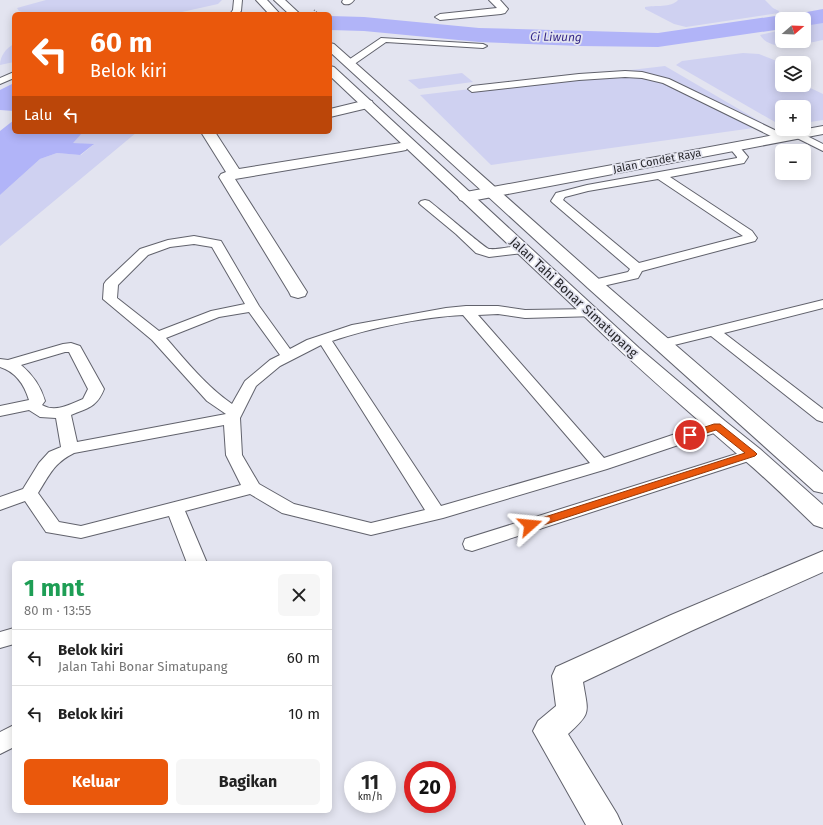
<!DOCTYPE html>
<html lang="id">
<meta charset="utf-8">
<style>
:root{--surface:#fff;--page:#f6f6f6;--text:#222;--muted:#767676;--line:#e0e0e0;--accent:#ea580c}
body{margin:0;font-family:"Fira Sans",sans-serif;background:var(--page);color:var(--text);height:100vh;display:flex;flex-direction:column;font-size:15px;white-space:nowrap}
*{box-sizing:border-box;margin:0}
p{font-size:13px;color:var(--muted)}
.icon{flex:none;width:22px;height:22px;fill:none;stroke:currentColor;stroke-width:2;stroke-linecap:round;stroke-linejoin:round}
.map{position:relative;flex:1;overflow:hidden}
.side{position:absolute;left:12px;top:561px;width:320px;height:252px;display:flex;flex-direction:column;background:var(--surface);border-radius:6px;box-shadow:0 2px 10px #0003}
.side>*{flex:none}
.guide{position:absolute;left:12px;top:12px;width:320px;height:122px;border-radius:6px;box-shadow:0 2px 10px #0003;background:#ea580c;color:#fff;overflow:hidden}
.needle{width:26px;rotate:71deg}
.tools{position:absolute;left:775px;top:12px;display:grid;gap:8px}
.tools a{display:grid;place-items:center;width:36px;height:36px;border-radius:6px;background:var(--surface);box-shadow:0 2px 10px #0003;font-size:20px}
.speed{position:absolute;left:344px;top:761px;display:flex;gap:8px;font-size:20px;font-weight:700;text-align:center}
.speed>*{display:grid;place-content:center;width:52px;height:52px;border-radius:50%;background:var(--surface);box-shadow:0 2px 10px #0003;line-height:1}
.speed small{font-size:10px;font-weight:400}
.speed .limit{border:6px solid #d22;background:#fff;color:#111}
.pin{position:absolute;display:grid;place-items:center;width:34px;height:34px;color:#fff;margin:-17px;border:2px solid #fff;border-radius:50%;box-shadow:0 1px 4px #0007}
.me{position:absolute;width:44px;margin:-22px;rotate:72deg;stroke-linejoin:round;filter:drop-shadow(0 0 3px #0008)}
.turn{display:flex;align-items:center;gap:14px;height:84px;padding:0 12px;font-size:18px}
.turn .icon{width:52px;height:52px;stroke-width:2.5}
.turn b{display:block;font-size:28px;line-height:34px}
.then{display:flex;align-items:center;height:38px;padding:0 12px;background:#0003;gap:8px;font-size:15px}
.round{display:grid;place-items:center;flex:none;width:42px;height:42px;border-radius:6px;background:var(--page)}
.summary{display:flex;align-items:center;justify-content:space-between;height:68px;padding:0 12px}
h1{font-size:24px;font-weight:700;line-height:30px;color:#1e9e55}
.primary-button{display:flex;gap:8px;margin-top:auto;padding:8px 12px}
.primary-button a{flex:1;height:46px;border-radius:6px;background:var(--accent);color:#fff;font-size:16px;font-weight:700;line-height:46px;text-align:center}
.primary-button a+a{background:var(--page);color:var(--text)}
ul{padding:0;list-style:none}
li{display:flex;align-items:center;gap:12px;height:56px;padding:0 12px;border-top:1px solid var(--line)}
li div{flex:1}
li b{display:block;font-size:15px}
li em{font-style:normal}
.map>svg:first-child{display:block}
.green{fill:#cfd1f1}
.water{fill:#b1b4f8}
.lines{fill:none;stroke-linecap:round;stroke-linejoin:round}
.river{fill:#b1b4f8;fill-rule:evenodd}
.service-casing{stroke:#61626c;stroke-width:2}
.minor-casing{stroke:#61626c;stroke-width:2}
.tertiary-casing{stroke:#61626c;stroke-width:2}
.trunk-casing{stroke:#61626c;stroke-width:2}
.path{stroke:#7d7e86;stroke-width:1.5;stroke-dasharray:1 1.5;stroke-linecap:butt}
.service{fill:#fff;fill-rule:evenodd}
.minor{fill:#fff;fill-rule:evenodd}
.tertiary{fill:#fff;fill-rule:evenodd}
.trunk{fill:#fff;fill-rule:evenodd}
.route{fill:#ea580c;stroke:#983908}
.labels{text-anchor:middle;dominant-baseline:central;stroke-width:3.5;stroke-linejoin:round;paint-order:stroke}
.far-street-label{font-size:11px;fill:#27272b;stroke:#e3e4f0}
.far-water-label{font-size:12px;font-style:italic;fill:#372a89;stroke:#e3e4f0}
.street-label{font-size:13px;fill:#27272b;stroke:#e3e4f0}
</style>
<div class="map">
<svg width="823" height="825" viewBox="0 0 823 825">
<rect width="100%" height="100%" fill="#e3e4f0"/>
<!-- green -->
<g class="green">
<path d="M46,0H222L218,4L173,14H27L19,11L17,8Z"/>
<path d="M678,0H765L773,8L779,11V13L686,27L674,24L645,9V7C655,5 671,8 678,0Z"/>
<path d="M823,22V40C806,43 772,54 760,35L782,30V41H804V25Z"/>
<path d="M14,44V62L0,65C0,56 6,48 14,44Z"/>
<path d="M743,53L759,54L782,63V85H804L823,94V120L804,123V107H782V124L775,122L676,65L682,61Z"/>
<path d="M665,66L768,126L491,165L420,95Z"/>
<path d="M462,73L473,82L419,89L408,80Z"/>
<path d="M83,132H137L0,246V195L40,159L57,153L81,155L93,145L72,143Z"/>
</g>
<!-- water -->
<g class="water">
<path d="M14,83V111L0,110V90Z"/>
<path d="M14,120V132H83L73,143L94,144L80,155L57,153L40,159L0,195V131Z"/>
</g>
<g class="lines">
<!-- river -->
<g class="river">
<path d="M823,9V23L804,26V19H792L796,14Z"/>
<path d="M782,15L790,17L792,19H782V29L658,47L580,46L479,42L364,31L330,30V16L364,17L479,28L658,33Z"/>
</g>
<defs>
<g id="service">
<path d="M234,0H242L241,11L238,14H230L233,10Z"/>
<path d="M381,38L483,44L487,46L483,48L386,42L353,65H347L346,63L347,61Z"/>
<path d="M625,71L642,72L669,79L785,135L786,137L781,140L777,139L663,83L642,78L625,77L579,80L472,92L468,89L472,86L579,74Z"/>
<path d="M14,72V78L0,84V78Z"/>
<path d="M797,131L823,144V151L793,136L792,134Z"/>
<path d="M733,143L737,144L748,157L744,163L670,177L752,231L757,238L755,241L642,271L638,278L594,288L589,287L587,284L589,281L628,272L630,269L553,203L551,201L556,193L587,185L737,158V157L728,146ZM658,179L743,236L639,263L563,200L565,197L588,191Z"/>
<path d="M425,200L429,201C437,207 485,248 489,249C499,250 513,246 523,245L527,246L529,249L527,252L523,253L489,257L476,253L456,234L421,205L419,203L421,201Z"/>
<path d="M194,236L221,241L259,306L290,349L307,340L352,325L446,308L466,306H498L525,310L592,309L597,310L599,313L597,316L525,318L498,314L478,315L604,458L711,422L717,421L723,422L725,426L723,430L607,469L443,518L371,535L282,513L250,494L185,511L207,563H187L169,516L81,538L46,532L25,501L0,510V497L23,489L39,463L49,452L61,447L56,418L40,417L29,410L0,416V406L29,400C24,384 16,372 0,367V359L8,360L63,344L71,343L80,346L104,389C97,407 88,408 71,415L77,442L226,414L207,401L152,340L103,299L104,284L106,281L140,249L168,240ZM194,244L212,247L245,304L211,311L159,331L117,298L118,285L148,255L170,247ZM249,312L280,355L270,360L245,381L232,404C206,386 187,362 166,338L219,317ZM463,315L590,463L441,506L332,341C371,328 422,317 463,315ZM321,345L425,510L371,523L294,504L259,484L242,455L240,418L256,386L280,366ZM65,352H69L88,389L83,399C70,404 56,413 42,405L45,401C41,387 33,375 21,365ZM224,425L226,455L241,485L81,526L59,522L38,493C50,474 54,463 74,453Z"/>
<path d="M823,300V308L724,333L823,409V422L817,420L711,336L662,348L657,347L655,344L657,341Z"/>
<path d="M752,449L758,450L760,454L758,458L472,551L465,549L463,544L465,539Z"/>
<path d="M14,628V644L0,648V632Z"/>
<path d="M14,725V747L0,754V732Z"/>
</g>
<g id="minor">
<path d="M343,0H354C351,4 349,5 344,4L342,2Z"/>
<path d="M489,0H500L508,9L505,13L501,14L440,20L435,17L440,14L497,8Z"/>
<path d="M367,100L372,101L373,104L372,107L330,117V109Z"/>
<path d="M201,132H215L239,169L401,143L406,144L408,147L406,150L401,151L235,179L307,292L305,296L298,298L291,296L289,292L219,177L221,174L226,172Z"/>
<path d="M823,551V572L691,631L583,682C588,713 592,712 568,734L617,814L622,825H586L533,731L538,721L556,706L552,676L556,667L671,615Z"/>
</g>
<path id="tertiary" d="M823,126V134L466,202L460,200L458,197L460,194L466,192Z"/>
<g id="trunk">
<path d="M256,0H267L280,14H269Z"/>
<path d="M274,0H285L300,14H289Z"/>
<path d="M330,43L334,44L600,280L823,472V493L814,491L588,288L330,52Z"/>
<path d="M330,66L334,67L639,348L725,421L760,449L823,505V528L814,525C791,503 768,480 743,459C689,412 636,367 585,317L330,76Z"/>
</g>
</defs>
<!-- service casing -->
<use href="#service" class="service-casing"/>
<!-- minor casing -->
<use href="#minor" class="minor-casing"/>
<!-- tertiary casing -->
<use href="#tertiary" class="tertiary-casing"/>
<!-- trunk casing -->
<use href="#trunk" class="trunk-casing"/>
<!-- path -->
<path class="path" d="M314,10L319,14"/>
<!-- service -->
<use href="#service" class="service"/>
<!-- minor -->
<use href="#minor" class="minor"/>
<!-- tertiary -->
<use href="#tertiary" class="tertiary"/>
<!-- trunk -->
<use href="#trunk" class="trunk"/>
</g>
<!-- route -->
<path class="route" d="M714,424H720L755,452L757,454L755,456L534,528H526L525,525L526,523L745,453L716,430L690,438L685,435L687,433Z"/>
<g class="labels">
<!-- far-street labels -->
<g class="far-street-label">
<text transform="translate(657 161) rotate(-11)">Jalan Condet Raya</text>
</g>
<!-- far-water labels -->
<g class="far-water-label">
<text transform="translate(556 37) rotate(1)">Ci Liwung</text>
</g>
<!-- street labels -->
<g class="street-label">
<text transform="translate(574 297) rotate(43)">Jalan Tahi Bonar Simatupang</text>
</g>
</g>
</svg>
<div class="tools">
<a><svg class="needle" viewBox="-14 -14 28 28"><path d="M0-13l5 13h-10z" fill="#e53935"/><path d="M0 13l5-13h-10z" fill="#767676"/></svg></a>
<a><svg class="icon" aria-label="layers" viewBox="0 0 24 24"><path d="M12 4l9 5-9 5-9-5zM3 14l9 5 9-5"/></svg></a>
<a>+</a>
<a>−</a>
</div>
<div class="speed"><div>11<small>km/h</small></div><div class="limit">20</div></div>
<div class="pin" style="left:690px;top:435px;background:#d93025"><svg class="icon" aria-label="arrive" viewBox="0 0 24 24"><path d="M6 21V4h12l-3 4 3 4H6"/></svg></div>
<svg class="me" style="left:530px;top:525px" viewBox="-20 -20 40 40"><path d="M0-17L14 15 0 8-14 15z" fill="#ea580c" stroke="#fff" stroke-width="4"/></svg>
<div class="guide">
<div class="turn"><svg class="icon" aria-label="left" viewBox="0 0 24 24"><path d="M17 20v-9H6M10 6l-5 5 5 5"/></svg><div><b>60 m</b>Belok kiri</div></div>
<div class="then">Lalu<svg class="icon" aria-label="left" viewBox="0 0 24 24"><path d="M17 20v-9H6M10 6l-5 5 5 5"/></svg></div>
</div>
<section class="side">
<div class="summary"><div><h1>1 mnt</h1><p>80 m · 13:55</p></div><a class="round"><svg class="icon" aria-label="close" viewBox="0 0 24 24"><path d="M6 6l12 12M18 6L6 18"/></svg></a></div>
<ul>
<li><svg class="icon" aria-label="left" viewBox="0 0 24 24"><path d="M17 20v-9H6M10 6l-5 5 5 5"/></svg><div><b>Belok kiri</b><p>Jalan Tahi Bonar Simatupang</p></div><em>60 m</em></li>
<li><svg class="icon" aria-label="left" viewBox="0 0 24 24"><path d="M17 20v-9H6M10 6l-5 5 5 5"/></svg><div><b>Belok kiri</b></div><em>10 m</em></li>
</ul>
<div class="primary-button"><a>Keluar</a><a>Bagikan</a></div>
</section>
</div>
